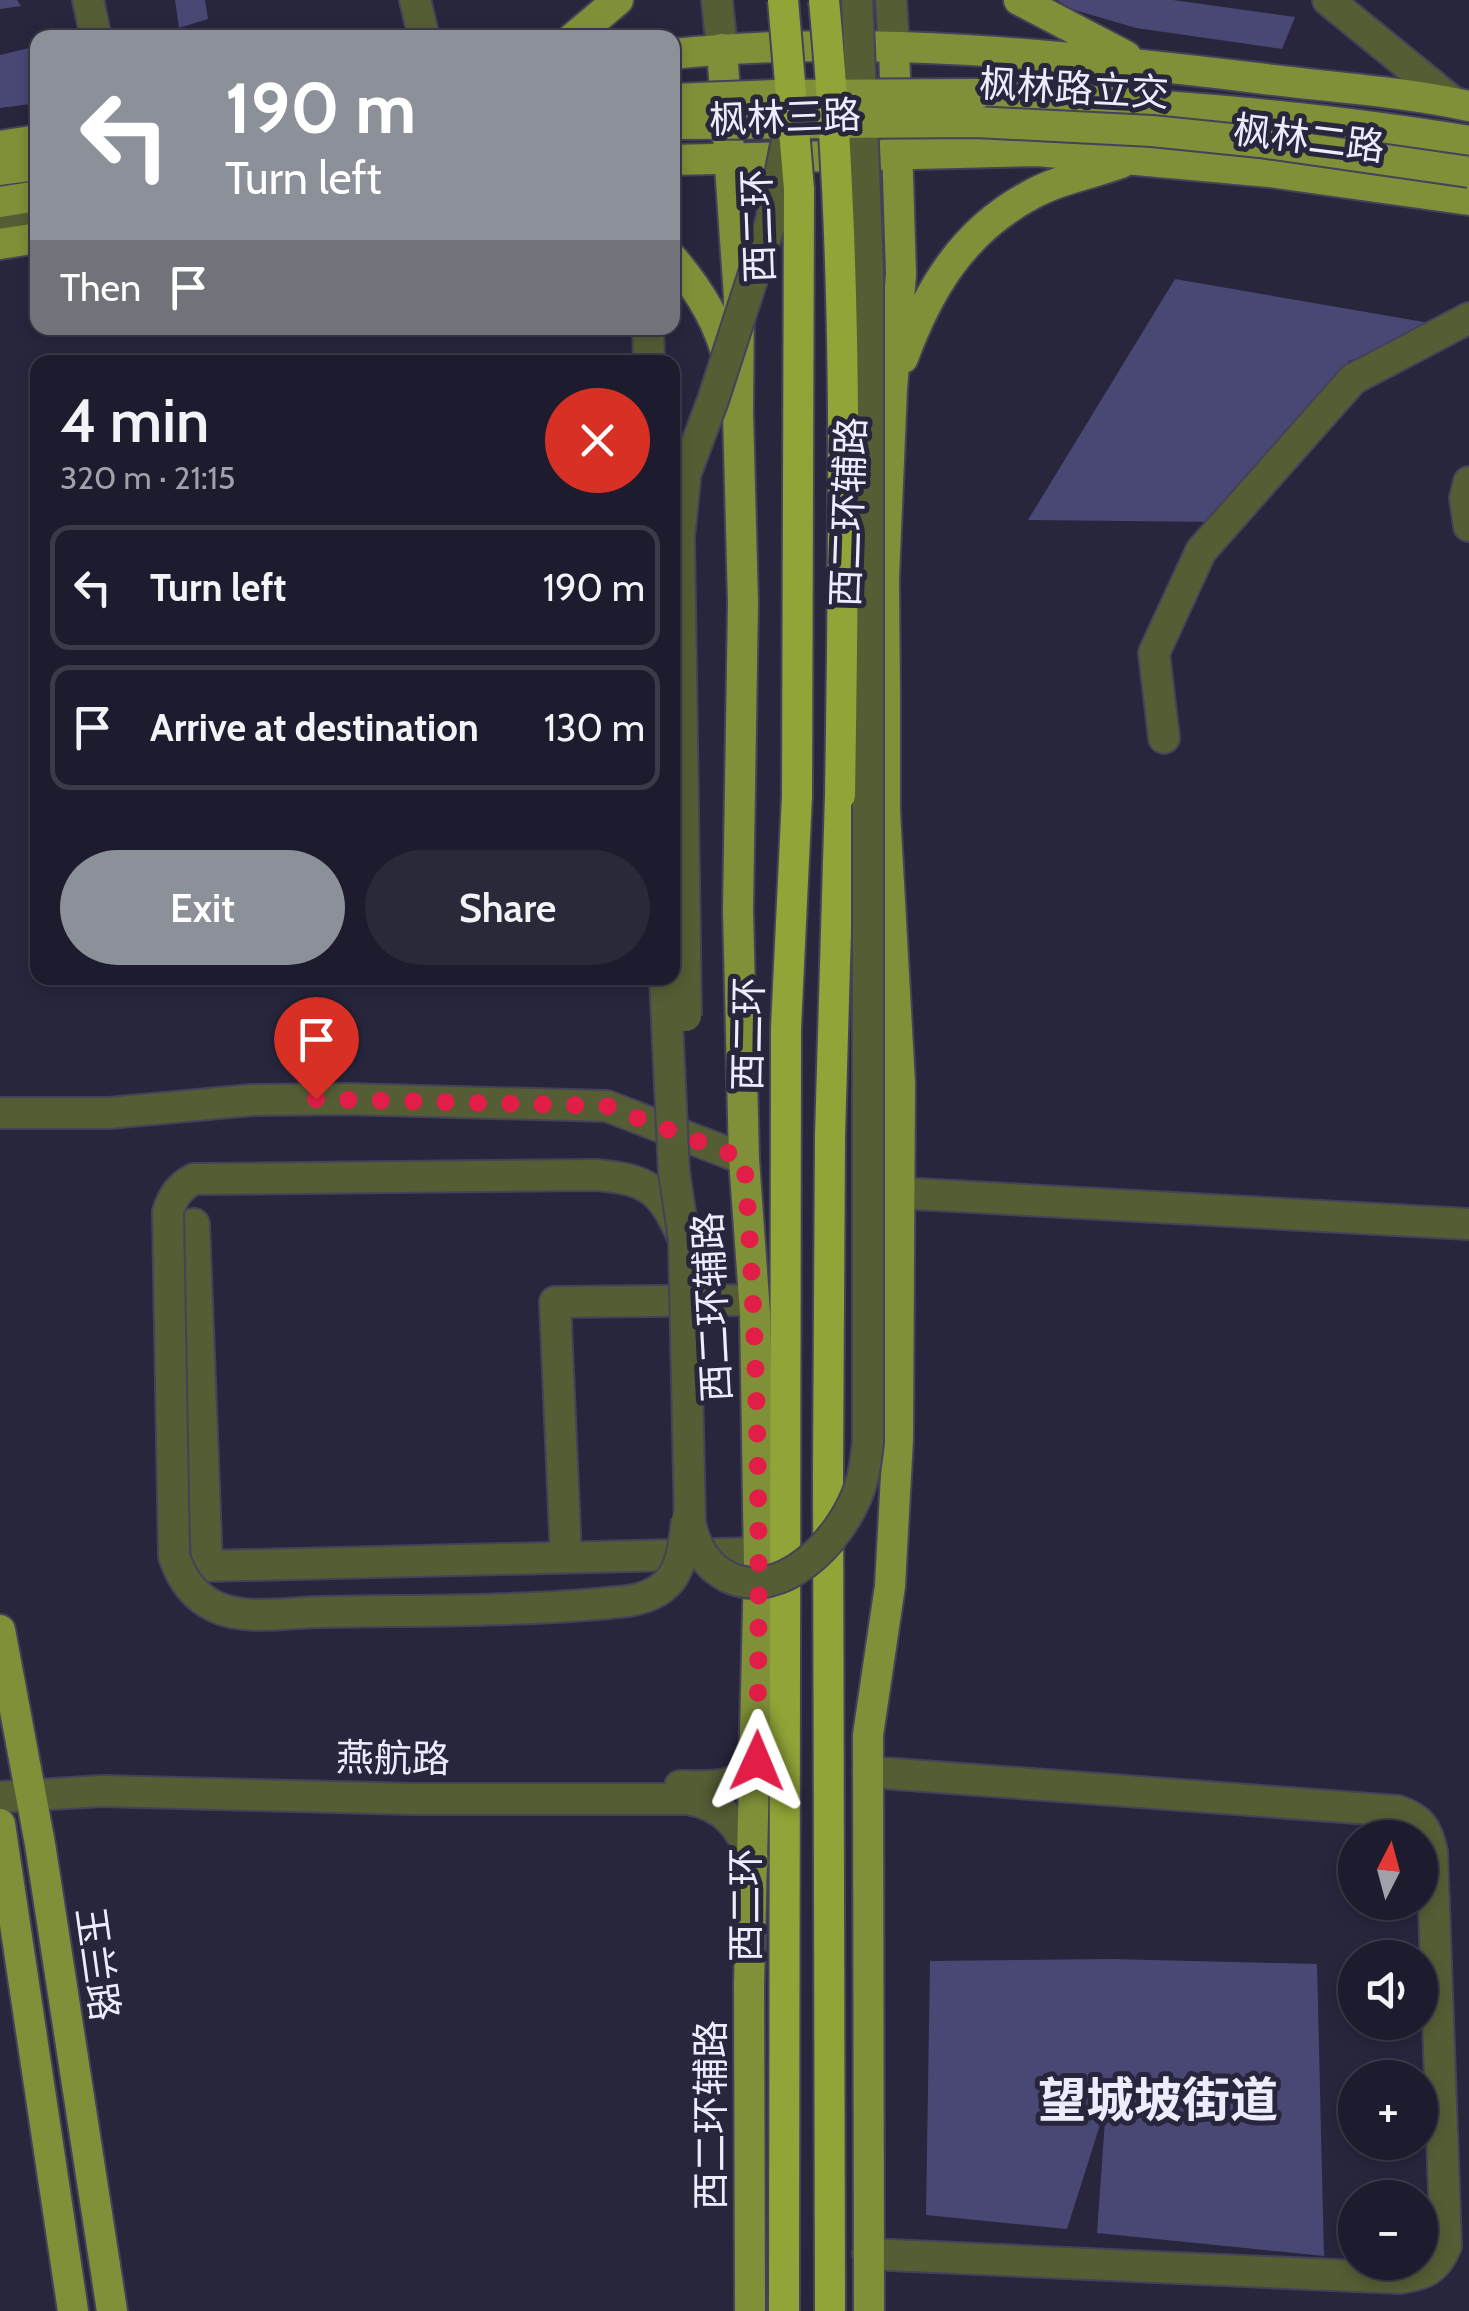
<!DOCTYPE html>
<meta charset="utf-8">
<style>
:root{--surface:#1d1c2e;--page:#2a293a;--text:#f1f3f6;--muted:#a0a1aa;--line:#3b3a4a;--accent:#8c9099}
body{margin:0;font-family:Cabin,"Noto Sans SC",sans-serif;background:var(--page);color:var(--text);height:100vh;display:flex;flex-direction:column;font-size:38px;white-space:nowrap}
*{box-sizing:border-box;margin:0}
p{font-size:32px;color:var(--muted)}
.icon{flex:none;width:55px;height:55px;fill:none;stroke:currentColor;stroke-width:2;stroke-linecap:round;stroke-linejoin:round}
.map{position:relative;flex:1;overflow:hidden}
.sheet{position:absolute;left:30px;top:355px;width:650px;height:630px;display:flex;flex-direction:column;background:var(--surface);border-radius:20px;box-shadow:0 5px 15px #0003,0 0 0 2px var(--line)}
.sheet>*{flex:none}
.guide{position:absolute;left:30px;top:30px;width:650px;height:305px;border-radius:20px;box-shadow:0 5px 15px #0003,0 0 0 2px var(--line);background:#8c9099;color:#fff;overflow:hidden}
.needle{width:65px;rotate:6deg}
.fabs{position:absolute;left:1338px;top:1820px;display:grid;gap:20px}
.fabs a{display:grid;place-items:center;width:100px;height:100px;border-radius:50%;background:var(--surface);box-shadow:0 5px 15px #0003,0 0 0 2px var(--line);font-size:50px}
.pin{position:absolute;display:grid;place-items:center;width:85px;height:85px;color:#fff;margin:-102px -42px;border-radius:50% 50% 50% 0;rotate:-45deg;box-shadow:0 0 10px #0007}
.pin .icon{rotate:45deg}
.me{position:absolute;width:110px;margin:-55px;rotate:1deg;stroke-linejoin:round;filter:drop-shadow(0 0 8px #0008)}
.turn{display:flex;align-items:center;gap:35px;height:210px;padding:0 30px;font-size:45px}
.turn .icon{width:130px;height:130px;stroke-width:2.5}
.turn b{display:block;font-size:70px;line-height:85px}
.then{display:flex;align-items:center;height:95px;padding:0 30px;background:#0003;gap:20px;font-size:38px}
.round{display:grid;place-items:center;flex:none;width:105px;height:105px;border-radius:52px;background:var(--page)}
.headline{display:flex;align-items:center;justify-content:space-between;height:170px;padding:0 30px}
h1{font-size:60px;font-weight:600;line-height:75px}
.action{display:flex;gap:20px;margin-top:auto;padding:20px 30px}
.action a{flex:1;height:115px;border-radius:60px;background:var(--accent);color:#fff;font-size:40px;font-weight:600;line-height:115px;text-align:center}
.action a+a{background:var(--page);color:var(--text)}
ul{padding:0;list-style:none}
li{display:flex;align-items:center;gap:30px;height:125px;margin:0 20px 15px;padding:0 10px;border:5px solid var(--line);border-radius:20px}
li div{flex:1}
li b{display:block;font-size:38px}
li em{font-style:normal}
.map>svg:first-child{display:block}
.building{fill:#494774}
.lines{fill:none;stroke-linecap:round;stroke-linejoin:round}
.minor-casing{stroke:#434258;stroke-width:34}
.major-casing{stroke:#434258;stroke-width:34}
.highway-casing{stroke:#434258;stroke-width:34}
.minor{stroke:#555d35;stroke-width:30}
.major{stroke:#809038;stroke-width:30}
.highway{stroke:#90a437;stroke-width:30}
.minor-bridge-casing{stroke:#434258;stroke-width:34;stroke-linecap:butt}
.major-bridge-casing{stroke:#434258;stroke-width:34;stroke-linecap:butt}
.highway-bridge-casing{stroke:#434258;stroke-width:34;stroke-linecap:butt}
.minor-bridge{stroke:#555d35;stroke-width:30}
.major-bridge{stroke:#809038;stroke-width:30}
.highway-bridge{stroke:#90a437;stroke-width:30}
.route{stroke:#e11d48;stroke-width:18;stroke-dasharray:0 32.4}
.labels{text-anchor:middle;dominant-baseline:central;stroke-width:10;stroke-linejoin:round;paint-order:stroke}
.street-label{font-size:38px;fill:#ecedfc;stroke:#27263d}
.district-label{font-size:48px;font-weight:bold;fill:#ecedfc;stroke:#27263d}
</style>
<div class="map">
<svg width="1469" height="2311" viewBox="0 0 1469 2311">
<rect width="100%" height="100%" fill="#27263d"/>
<!-- building -->
<g class="building">
<path d="M0,0H17L21,6L0,9Z"/>
<path d="M175,0H205L208,19L179,28Z"/>
<path d="M1057,0H1173L1295,17L1282,49L1136,28L1071,9Z"/>
<path d="M33,47L38,51V103L0,108V55Z"/>
<path d="M1175,279L1453,327L1349,361L1221,522L1028,520Z"/>
<path d="M1112,1959L1317,1964L1324,2256L1097,2233L1106,2106L1067,2229L926,2215L930,1961Z"/>
</g>
<g class="lines">
<defs>
<g id="minor">
<path d="M88,0L96,38"/>
<path d="M415,0L424,38"/>
<path d="M717,0L722,49"/>
<path d="M891,0L894,47"/>
<path d="M1328,0L1453,102"/>
<path d="M0,218L38,217"/>
<path d="M648,328L649,362"/>
<path d="M1469,482L1465,498L1469,526"/>
<path d="M1164,738L1154,653L1201,551L1353,379L1469,318"/>
<path d="M0,1113H109L252,1100L347,1099L607,1106L744,1159"/>
<path d="M898,1193L1469,1224"/>
<path d="M168,1212C173,1196 179,1187 194,1179L595,1175C647,1179 660,1188 682,1235"/>
<path d="M194,1224L207,1566L759,1553"/>
<path d="M566,1557L555,1302L754,1300"/>
<path d="M868,1772L1398,1811C1421,1819 1427,1828 1432,1852L1446,2246C1436,2270 1425,2274 1400,2278L868,2254"/>
<path d="M680,1786C710,1786 739,1790 757,1761"/>
<path d="M0,1797L103,1791L414,1799H687C725,1805 741,1827 754,1861"/>
</g>
<g id="major">
<path d="M1019,0L1126,56"/>
<path d="M573,38L618,0"/>
<path d="M722,49L739,297L738,412L743,603L738,910L744,1159L755,1313L759,1566L749,1985L750,2311"/>
<path d="M672,54C866,34 1065,55 1257,78C1327,87 1400,91 1469,106"/>
<path d="M977,94C1142,103 1305,114 1469,141"/>
<path d="M0,146L38,140"/>
<path d="M672,160L1037,151L1269,172L1469,200"/>
<path d="M0,170L38,165"/>
<path d="M0,202L38,196"/>
<path d="M0,244L38,238"/>
<path d="M672,258C700,291 722,326 730,369"/>
<path d="M903,358C928,290 962,233 1027,197C1055,180 1091,174 1121,163"/>
<path d="M0,1630L40,1844L112,2311"/>
<path d="M0,1824L73,2311"/>
<path d="M869,2311L868,1735L890,1586L898,1439L900,1083L885,811V697L884,578L892,389L901,274L894,47"/>
</g>
<g id="highway">
<path d="M784,2311L786,1028L797,796"/>
<path d="M830,2311L828,1472L830,1136L840,795"/>
</g>
</defs>
<!-- minor casing -->
<use href="#minor" class="minor-casing"/>
<!-- major casing -->
<use href="#major" class="major-casing"/>
<!-- highway casing -->
<use href="#highway" class="highway-casing"/>
<!-- minor -->
<use href="#minor" class="minor"/>
<!-- major -->
<use href="#major" class="major"/>
<!-- highway -->
<use href="#highway" class="highway"/>
<defs>
<g id="minor-bridge">
<path d="M685,479L679,537L686,1016"/>
<path d="M677,496L713,400L771,221L788,135"/>
<path d="M665,978L674,1172L684,1239L690,1523C695,1547 706,1566 728,1577C782,1602 839,1541 857,1495C864,1478 866,1460 868,1442V267L857,0"/>
<path d="M168,1212L174,1556C181,1578 194,1597 216,1607C246,1621 290,1612 322,1612C424,1610 528,1612 628,1601C677,1593 682,1565 687,1520"/>
</g>
<g id="major-bridge">
<path d="M672,99L778,95L977,94"/>
<path d="M672,124L976,122L1152,131L1260,142L1469,172"/>
</g>
<g id="highway-bridge">
<path d="M783,0L799,189L797,796"/>
<path d="M824,0C849,265 844,530 840,795"/>
</g>
</defs>
<!-- minor-bridge casing -->
<use href="#minor-bridge" class="minor-bridge-casing"/>
<!-- major-bridge casing -->
<use href="#major-bridge" class="major-bridge-casing"/>
<!-- highway-bridge casing -->
<use href="#highway-bridge" class="highway-bridge-casing"/>
<!-- minor-bridge -->
<use href="#minor-bridge" class="minor-bridge"/>
<!-- major-bridge -->
<use href="#major-bridge" class="major-bridge"/>
<!-- highway-bridge -->
<use href="#highway-bridge" class="highway-bridge"/>
</g>
<g class="lines">
<!-- route -->
<path class="route" d="M316,1099L607,1106L744,1159C760,1359 760,1560 757,1761"/>
</g>
<g class="labels">
<!-- street labels -->
<g class="street-label">
<text transform="translate(1074 88) rotate(3)">枫林路立交</text>
<text transform="translate(785 117) rotate(-2)">枫林三路</text>
<text transform="translate(1309 138) rotate(7)">枫林二路</text>
<text transform="translate(758 226) rotate(-92)">西二环</text>
<text transform="translate(848 512) rotate(-88)">西二环辅路</text>
<text transform="translate(748 1034) rotate(-89)">西二环</text>
<text transform="translate(712 1307) rotate(-93)">西二环辅路</text>
<text transform="translate(393 1758) rotate(1)">燕航路</text>
<text transform="translate(745 1905) rotate(-90)">西二环</text>
<text transform="translate(98 1964) rotate(82)">玉兰路</text>
<text transform="translate(710 2115) rotate(-90)">西二环辅路</text>
</g>
<!-- district labels -->
<g class="district-label">
<text x="1158" y="2100">望城坡街道</text>
</g>
</g>
</svg>
<div class="fabs">
<a><svg class="needle" viewBox="-14 -14 28 28"><path d="M0-13l5 13h-10z" fill="#e53935"/><path d="M0 13l5-13h-10z" fill="#a0a1aa"/></svg></a>
<a><svg class="icon" aria-label="sound" viewBox="0 0 24 24"><path d="M4 9h4l5-4v14l-5-4H4zM17 9q2 3 0 6"/></svg></a>
<a>+</a>
<a>−</a>
</div>
<div class="pin" style="left:316px;top:1099px;background:#d93025"><svg class="icon" aria-label="arrive" viewBox="0 0 24 24"><path d="M6 21V4h12l-3 4 3 4H6"/></svg></div>
<svg class="me" style="left:757px;top:1761px" viewBox="-20 -20 40 40"><path d="M0-17L14 15 0 8-14 15z" fill="#e11d48" stroke="#fff" stroke-width="4"/></svg>
<div class="guide">
<div class="turn"><svg class="icon" aria-label="left" viewBox="0 0 24 24"><path d="M17 20v-9H6M10 6l-5 5 5 5"/></svg><div><b>190 m</b>Turn left</div></div>
<div class="then">Then<svg class="icon" aria-label="arrive" viewBox="0 0 24 24"><path d="M6 21V4h12l-3 4 3 4H6"/></svg></div>
</div>
<section class="sheet">
<div class="headline"><div><h1>4 min</h1><p>320 m · 21:15</p></div><a class="round" style="background:#d93025;color:#fff"><svg class="icon" aria-label="close" viewBox="0 0 24 24"><path d="M6 6l12 12M18 6L6 18"/></svg></a></div>
<ul>
<li><svg class="icon" aria-label="left" viewBox="0 0 24 24"><path d="M17 20v-9H6M10 6l-5 5 5 5"/></svg><div><b>Turn left</b></div><em>190 m</em></li>
<li><svg class="icon" aria-label="arrive" viewBox="0 0 24 24"><path d="M6 21V4h12l-3 4 3 4H6"/></svg><div><b>Arrive at destination</b></div><em>130 m</em></li>
</ul>
<div class="action"><a>Exit</a><a>Share</a></div>
</section>
</div>
